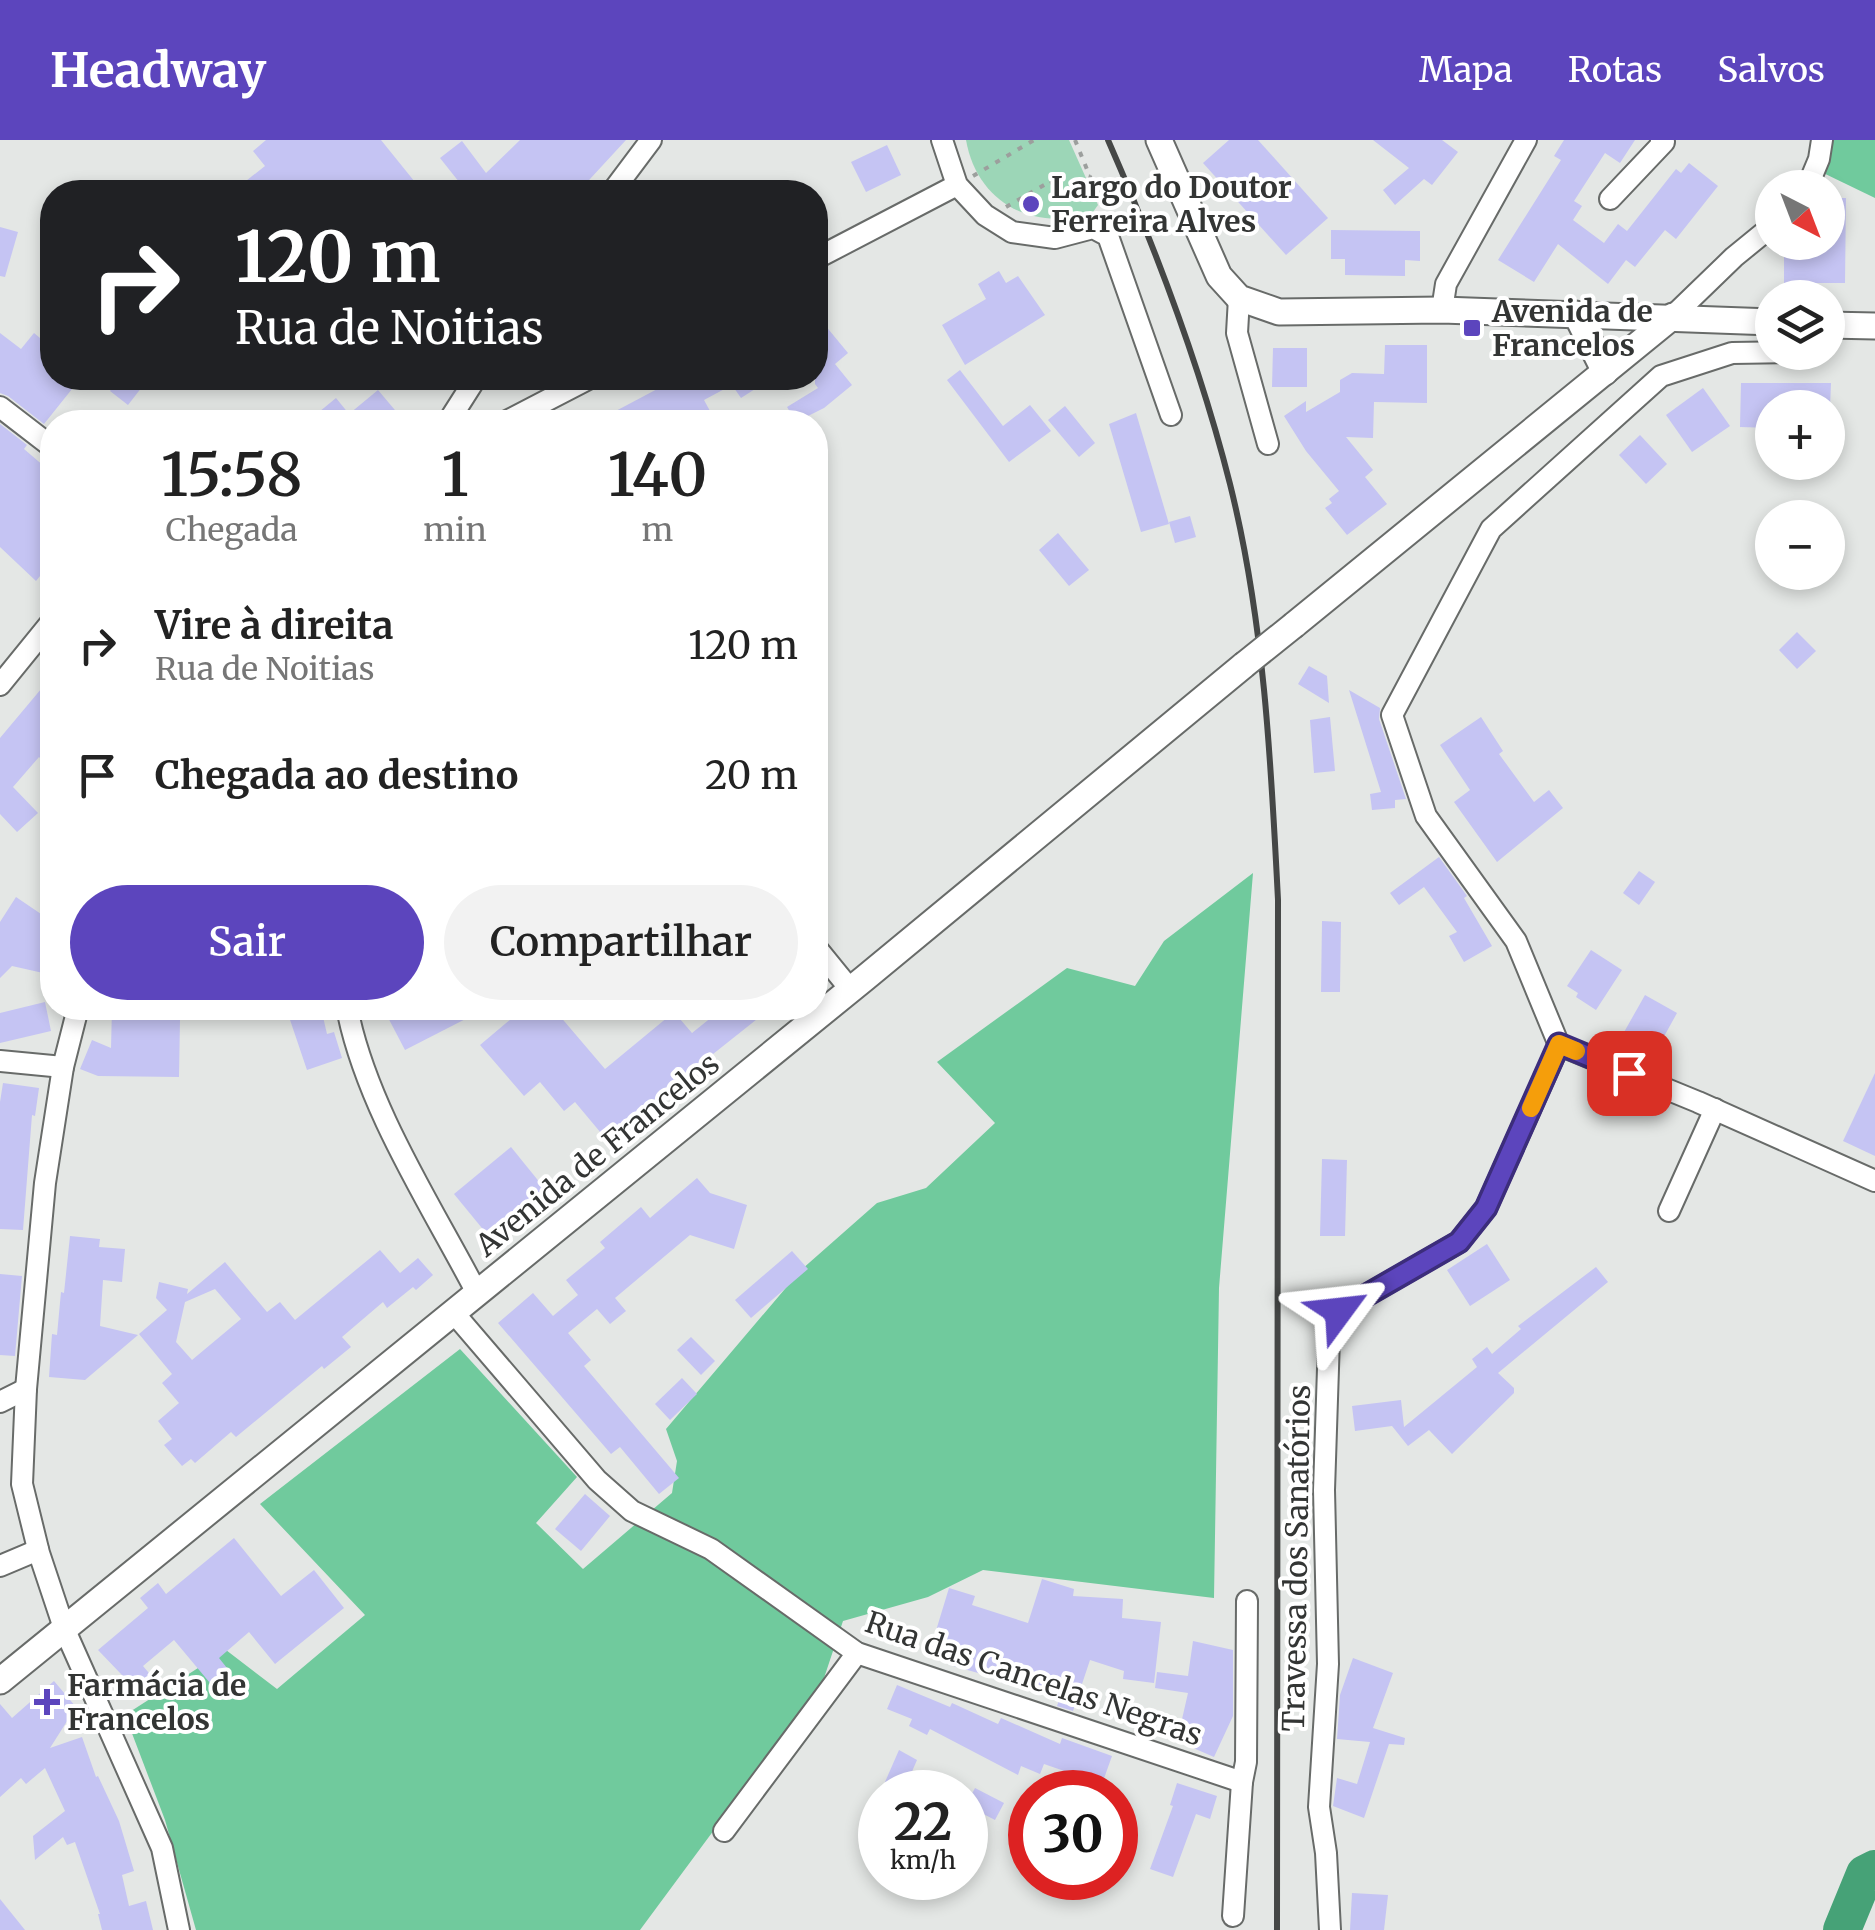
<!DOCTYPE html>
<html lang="pt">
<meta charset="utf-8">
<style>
:root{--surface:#fff;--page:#f2f2f2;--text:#222;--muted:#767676;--accent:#5c45bd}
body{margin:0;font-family:Merriweather,serif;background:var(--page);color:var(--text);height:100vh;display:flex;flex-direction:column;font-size:38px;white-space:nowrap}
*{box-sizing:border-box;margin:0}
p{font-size:32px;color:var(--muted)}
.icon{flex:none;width:55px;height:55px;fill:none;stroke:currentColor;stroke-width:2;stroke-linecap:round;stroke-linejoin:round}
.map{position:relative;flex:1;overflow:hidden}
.panel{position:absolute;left:40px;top:270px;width:788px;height:610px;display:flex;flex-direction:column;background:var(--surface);border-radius:40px;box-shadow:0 5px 15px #0003}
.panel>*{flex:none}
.hud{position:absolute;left:40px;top:40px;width:788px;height:210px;border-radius:40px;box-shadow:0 5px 15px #0003;background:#202124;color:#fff;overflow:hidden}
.needle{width:65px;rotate:138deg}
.tools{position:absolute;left:1755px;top:30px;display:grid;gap:20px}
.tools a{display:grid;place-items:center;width:90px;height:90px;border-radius:50%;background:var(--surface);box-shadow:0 5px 15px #0003;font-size:50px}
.speed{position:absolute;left:858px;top:1630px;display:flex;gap:20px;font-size:50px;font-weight:700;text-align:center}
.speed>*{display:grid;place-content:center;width:130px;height:130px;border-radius:50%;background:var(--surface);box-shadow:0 5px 15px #0003;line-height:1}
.speed small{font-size:25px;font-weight:400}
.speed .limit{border:15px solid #d22;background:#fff;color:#111}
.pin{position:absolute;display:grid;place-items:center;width:85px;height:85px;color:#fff;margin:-42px;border-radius:20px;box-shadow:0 5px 15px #0006}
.me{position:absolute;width:110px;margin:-55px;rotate:60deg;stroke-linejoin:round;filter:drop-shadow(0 0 8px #0008)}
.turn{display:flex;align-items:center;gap:35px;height:210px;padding:0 30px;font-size:45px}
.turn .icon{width:130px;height:130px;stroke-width:2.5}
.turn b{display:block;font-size:70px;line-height:85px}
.eta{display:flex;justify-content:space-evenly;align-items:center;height:170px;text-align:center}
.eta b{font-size:60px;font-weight:600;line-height:70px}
.primary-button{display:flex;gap:20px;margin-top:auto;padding:20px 30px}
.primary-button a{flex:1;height:115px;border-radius:60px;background:var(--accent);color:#fff;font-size:40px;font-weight:600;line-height:115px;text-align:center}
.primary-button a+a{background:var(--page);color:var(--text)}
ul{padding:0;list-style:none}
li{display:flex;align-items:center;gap:30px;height:130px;padding:0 30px}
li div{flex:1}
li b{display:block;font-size:38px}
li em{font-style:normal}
header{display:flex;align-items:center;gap:60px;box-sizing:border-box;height:140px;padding:0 50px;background:var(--accent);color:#fff}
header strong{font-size:48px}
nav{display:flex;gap:55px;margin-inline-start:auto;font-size:35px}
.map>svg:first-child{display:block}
.green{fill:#9cd6b7}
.forest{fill:#70ca9d}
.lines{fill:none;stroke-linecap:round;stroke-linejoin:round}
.river{stroke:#46a277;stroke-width:38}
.building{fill:#c5c4f3;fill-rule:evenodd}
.minor-casing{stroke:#686b69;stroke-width:24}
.major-casing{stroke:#686b69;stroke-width:29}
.path{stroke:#9c9f9d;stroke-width:4;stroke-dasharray:5 8;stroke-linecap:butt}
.minor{stroke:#fff;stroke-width:20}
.major{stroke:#fff;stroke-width:25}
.rail{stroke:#454746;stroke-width:6}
.major-bridge-casing{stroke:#686b69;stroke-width:29;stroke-linecap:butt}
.major-bridge{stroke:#fff;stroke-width:25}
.route-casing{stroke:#3c2d7b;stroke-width:25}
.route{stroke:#5c45bd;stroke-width:18}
.slow{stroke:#f59e0b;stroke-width:18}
.poi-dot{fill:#5c45bd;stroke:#fff;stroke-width:4}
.labels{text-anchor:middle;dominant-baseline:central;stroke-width:8;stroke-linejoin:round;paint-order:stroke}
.poi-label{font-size:30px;font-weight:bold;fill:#333534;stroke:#fff;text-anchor:start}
.street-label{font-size:30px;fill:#333534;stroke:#fff}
</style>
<header>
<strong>Headway</strong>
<nav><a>Mapa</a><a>Rotas</a><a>Salvos</a></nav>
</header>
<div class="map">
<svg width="1875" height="1790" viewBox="0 0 1875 1790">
<rect width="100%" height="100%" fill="#e4e7e5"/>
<!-- green -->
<path class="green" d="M966,0H1069L1098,65L1093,72C1034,93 977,63 966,0Z"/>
<!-- forest -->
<g class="forest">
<path d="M1823,0H1875V58L1815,29Z"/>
<path d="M1253,733L1219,1148L1214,1458L983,1430L928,1457L843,1481L822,1544L640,1790H196L165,1680L125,1575L226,1510L277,1549L365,1475L260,1364L460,1209L577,1337L536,1383L583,1429L672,1353L677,1321L666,1289L801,1130L877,1063L926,1048L995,983L937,922L1067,828L1135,846L1164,801Z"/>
</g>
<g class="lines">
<!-- river -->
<path class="river" d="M1842,1790L1865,1734L1875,1729"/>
</g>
<!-- building -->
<g class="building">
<path d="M266,0H381L423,52H232L265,26L253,11Z"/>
<path d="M520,0H626L578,52H467L440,18L462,1L486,33Z"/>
<path d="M1229,0H1258L1328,78L1286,115L1203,23Z"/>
<path d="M1373,0H1442L1458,12L1432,45L1424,39L1395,65L1383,50L1409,28Z"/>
<path d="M1564,0H1635L1620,23L1605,13L1574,61L1582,66L1573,80L1604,103L1618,84L1627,91L1676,29L1681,33L1689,23L1718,46L1676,99L1665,90L1635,127L1626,120L1608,144L1558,104L1534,142L1498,120L1561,20L1554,16Z"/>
<path d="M887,5L901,35L866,52L851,22Z"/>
<path d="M1828,58H1846L1845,143H1784V112H1820V102H1828Z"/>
<path d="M0,87L18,92L5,137L0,136Z"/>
<path d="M1331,90L1420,91V121L1405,120V136L1345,135V119H1331Z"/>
<path d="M999,131L1006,143L1018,136L1045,175L965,225L942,185L986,159L978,144Z"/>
<path d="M815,173L848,213L835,224L852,245L824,268L796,282L787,267L818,248L815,244Z"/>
<path d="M0,193L21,209L34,193L52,208V238L72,249L44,284L8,256L0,253Z"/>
<path d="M1385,205H1427V263L1374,262L1373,298L1346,297L1373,330L1365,337L1387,364L1347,395L1325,368L1332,363L1329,359L1339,351L1306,311L1284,276L1306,261V272L1340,252V240L1352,233L1384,234Z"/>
<path d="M1273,208H1307V247H1272Z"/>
<path d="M960,230L1003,286L1030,265L1051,291L1009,322L947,240Z"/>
<path d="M120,238H149L128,265L110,251Z"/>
<path d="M678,238H772L741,258L732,245L704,260L716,282H595Z"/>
<path d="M1741,243H1831L1830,268H1772V288L1740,287Z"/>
<path d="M1703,248L1730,286L1692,312L1666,275Z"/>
<path d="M378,250L405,282H328L319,272L336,258L349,274Z"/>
<path d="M1065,266L1095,303L1079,317L1048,280Z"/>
<path d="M1136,273L1169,384L1141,392L1109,284Z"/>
<path d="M0,284L27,305L24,309L52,333V390L40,405L52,415V421L36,441L0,407Z"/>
<path d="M1640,295L1667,324L1646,344L1619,315Z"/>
<path d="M1190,376L1196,397L1175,403L1169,382Z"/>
<path d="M1058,393L1089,430L1069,446L1039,410Z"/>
<path d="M1797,492L1816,511L1797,529L1779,510Z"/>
<path d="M1309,526L1327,536L1329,563L1298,544Z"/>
<path d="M52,536V630L39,617L13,647L38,673L17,692L0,674V598Z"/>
<path d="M1349,550L1380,568L1379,579L1406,659L1395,660V668L1372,670L1370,654L1381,652Z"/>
<path d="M1330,577L1335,631L1314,633L1310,580Z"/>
<path d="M1481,577L1503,611L1499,614L1534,662L1549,650L1563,668L1497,722L1454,662L1470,650L1440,605Z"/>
<path d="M1439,717L1467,756L1464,758L1492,806L1464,822L1449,796L1457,792L1424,747L1399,765L1390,753Z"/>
<path d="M1639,731L1655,742L1639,765L1623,753Z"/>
<path d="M52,748V835L12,826L0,838V782L16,757L41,774Z"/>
<path d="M1322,781L1341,782L1340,852H1321Z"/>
<path d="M1591,810L1622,830L1596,870L1576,857L1578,853L1567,846Z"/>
<path d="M1645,855L1677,873L1656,911L1623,894Z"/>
<path d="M45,862L51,891L0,903V873Z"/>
<path d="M112,868H159V880H180L179,937L98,936L80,929L92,900L111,908Z"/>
<path d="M286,868H321L327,894L334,892L342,918L307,930Z"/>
<path d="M383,868H487L405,910Z"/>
<path d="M524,868H553L605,929L674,872L692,893L723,868H771L606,999L575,962L564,971L540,942L524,956L480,905Z"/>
<path d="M1875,933V1016L1843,1001Z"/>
<path d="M3,943L39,948L35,976L32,975L23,1090L0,1089V962Z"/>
<path d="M511,1007L545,1049L486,1093L454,1054Z"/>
<path d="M1322,1019L1347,1020L1345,1096H1320Z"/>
<path d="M697,1038L710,1053L747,1065L734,1109L690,1095L615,1158L626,1171L610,1184L597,1169L568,1193L591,1220L584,1226L679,1338L659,1354L620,1307L611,1314L498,1183L533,1153L553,1176L578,1155L566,1140L605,1108L600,1102L641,1067L650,1078Z"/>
<path d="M70,1096L100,1099L99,1107L125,1109L122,1142L103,1140L100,1186L138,1195L85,1240L49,1237L52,1194L57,1195L61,1152L64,1153Z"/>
<path d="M1487,1104L1510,1140L1470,1166L1447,1130Z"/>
<path d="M380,1110L400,1133L418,1118L433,1135L416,1150L413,1147L387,1168L383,1162L342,1197L351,1207L324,1229L322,1226L236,1297L231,1292L195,1323L191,1319L182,1326L164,1305L172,1299L158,1281L179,1263L162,1243L172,1234L139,1194L167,1170L156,1158L159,1142L188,1149L187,1154L225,1122L267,1172L280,1162L295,1180ZM215,1149L241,1179L192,1220L176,1202L185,1162Z"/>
<path d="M792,1111L808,1129L751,1178L735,1160Z"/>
<path d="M1596,1127L1608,1142L1498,1233L1514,1248V1253L1452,1314L1429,1290L1408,1306L1392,1286L1355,1291L1352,1266L1401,1260L1404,1287L1477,1227L1472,1219L1487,1207L1492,1214L1521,1189L1518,1186Z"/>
<path d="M0,1134L22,1136L15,1216L0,1215Z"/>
<path d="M691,1197L715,1221L701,1235L677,1210Z"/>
<path d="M682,1238L697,1254L670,1280L655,1264Z"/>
<path d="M585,1354L610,1376L581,1411L555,1389Z"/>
<path d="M234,1398L281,1456L314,1430L344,1468L275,1524L249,1492L219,1518L227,1528L210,1543L174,1500L143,1526L159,1545L144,1558L98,1510L148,1468L140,1458L158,1443L166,1454Z"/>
<path d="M1042,1439L1074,1449L1073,1456L1123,1459L1122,1478L1161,1482L1154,1543L1123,1539L1124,1531L1090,1520L1073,1571L1057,1566L1062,1552L987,1529L985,1535L950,1525L954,1514L931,1507L949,1448L975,1456L972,1465L1028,1483Z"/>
<path d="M1193,1501L1233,1510V1576L1214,1617L1177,1601L1188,1553L1155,1548L1157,1532L1188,1536Z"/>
<path d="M1353,1518L1393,1533L1373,1588L1405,1598L1404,1605L1389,1604L1364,1678L1333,1666L1337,1638L1357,1644L1370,1602L1337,1599L1340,1555Z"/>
<path d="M54,1541L76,1567L50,1608L82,1597L96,1637L98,1636L119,1681L134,1731L122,1735L129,1766L146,1761L153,1790H102L98,1774H100L75,1702L67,1705L63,1697L35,1720L33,1696L65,1671L45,1628L26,1644L21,1638L0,1657V1564L12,1578Z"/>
<path d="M897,1545L950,1567L952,1563L998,1584L1001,1578L1060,1604L1062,1598L1112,1616L1102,1644L1044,1624L1040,1634L1021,1626L1018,1635L930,1589L927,1595L909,1586L912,1579L887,1569Z"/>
<path d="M899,1610L917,1620L904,1650L885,1642Z"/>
<path d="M1177,1643L1217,1656L1210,1679L1196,1674L1173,1737L1150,1729L1173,1666L1170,1665Z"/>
<path d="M975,1648L1004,1663L995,1680L966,1665Z"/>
<path d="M1352,1753L1388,1755L1384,1790H1350Z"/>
<path d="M0,1759L25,1790H0Z"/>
</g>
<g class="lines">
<defs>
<g id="minor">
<path d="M942,0L957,45L985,75L1012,92L1055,98L1093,88L1108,96L1171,275"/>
<path d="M1807,48L1819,19L1822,0"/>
<path d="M612,52L651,0"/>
<path d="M1610,59L1664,2L1661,0"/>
<path d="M815,119L957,45"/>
<path d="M1239,158L1237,193L1268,304"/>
<path d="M1442,170L1446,144L1526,0"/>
<path d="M1673,176L1734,117L1772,86"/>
<path d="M0,267L52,307"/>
<path d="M448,282L476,238"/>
<path d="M505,282L590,238"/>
<path d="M0,545L52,481"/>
<path d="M815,806L850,849"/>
<path d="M78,868L63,927L45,1043L26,1249L22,1344L39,1413L64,1488L162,1708L179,1790"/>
<path d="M347,868C366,966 431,1065 477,1153"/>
<path d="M1559,905L1698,962L1875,1041"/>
<path d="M0,921L63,927"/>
<path d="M1669,1071L1715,969"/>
<path d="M453,1172L597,1340L632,1371L711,1409L857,1513L1242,1642"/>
<path d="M0,1262L26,1249"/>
<path d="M0,1426L38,1410"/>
<path d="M724,1691L857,1513"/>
<path d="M1233,1776L1242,1642L1246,1622L1247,1461"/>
<path d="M1330,1790L1326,1713L1319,1667L1328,1524L1324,1350L1329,1198L1339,1171L1459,1102L1486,1068L1559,905L1516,801L1426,676L1392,575L1491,389L1661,236L1732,213L1807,212"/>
</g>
<g id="major">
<path d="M1159,0L1219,136L1239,158L1279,172L1442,170L1772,182"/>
<path d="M1576,174L1605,232"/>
<path d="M1828,185L1875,186"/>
<path d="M1294,485L1673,176"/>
<path d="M0,1541L865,838L1244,525"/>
</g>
</defs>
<!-- minor casing -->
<use href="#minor" class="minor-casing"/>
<!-- major casing -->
<use href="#major" class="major-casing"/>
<!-- path -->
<g class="path">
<path d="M1075,0L1104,71"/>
<path d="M973,36L1034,0"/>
<path d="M1006,67L1051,41L1058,55L1091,36"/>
</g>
<!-- minor -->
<use href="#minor" class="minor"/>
<!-- major -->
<use href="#major" class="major"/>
<!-- rail -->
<path class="rail" d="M1108,0C1157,112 1200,225 1230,344C1264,480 1271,621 1278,760L1277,1790"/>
<defs>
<path id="major-bridge" d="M1244,525L1294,485"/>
</defs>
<!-- major-bridge casing -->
<use href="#major-bridge" class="major-bridge-casing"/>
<!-- major-bridge -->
<use href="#major-bridge" class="major-bridge"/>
</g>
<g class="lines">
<defs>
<path id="route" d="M1339,1171L1459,1102L1486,1068L1559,904L1629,933"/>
</defs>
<!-- route casing -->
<use href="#route" class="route-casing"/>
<!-- route -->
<use href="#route" class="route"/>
<!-- slow -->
<path class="slow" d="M1531,968L1559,904L1576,911"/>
</g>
<!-- markers -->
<g class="poi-dot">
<circle cx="1031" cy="64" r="10"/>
<rect x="1462" y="178" width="20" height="20" rx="5"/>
<path d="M42 1547h10v10h10v10h-10v10h-10v-10h-10v-10h10z"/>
</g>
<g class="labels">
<!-- poi labels -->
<g class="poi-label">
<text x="1051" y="47">Largo do Doutor<tspan x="1051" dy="34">Ferreira Alves</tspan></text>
<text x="1492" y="171">Avenida de<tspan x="1492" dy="34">Francelos</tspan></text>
<text x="67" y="1545">Farmácia de<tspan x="67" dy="34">Francelos</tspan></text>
</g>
<!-- street labels -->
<g class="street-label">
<text transform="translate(597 1014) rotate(-39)">Avenida de Francelos</text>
<text transform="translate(1296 1418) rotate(-89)">Travessa dos Sanatórios</text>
<text transform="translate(1034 1538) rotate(19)">Rua das Cancelas Negras</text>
</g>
</g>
</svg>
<div class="tools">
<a><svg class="needle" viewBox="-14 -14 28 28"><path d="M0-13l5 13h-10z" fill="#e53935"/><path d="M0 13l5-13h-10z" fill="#767676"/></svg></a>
<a><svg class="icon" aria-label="layers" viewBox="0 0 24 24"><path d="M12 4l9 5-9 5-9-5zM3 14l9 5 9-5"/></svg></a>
<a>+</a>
<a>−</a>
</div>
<div class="speed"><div>22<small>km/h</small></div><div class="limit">30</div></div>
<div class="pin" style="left:1629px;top:933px;background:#d93025"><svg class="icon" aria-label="arrive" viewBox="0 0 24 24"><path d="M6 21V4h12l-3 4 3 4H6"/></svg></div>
<svg class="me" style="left:1339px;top:1171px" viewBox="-20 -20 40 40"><path d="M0-17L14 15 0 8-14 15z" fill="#5c45bd" stroke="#fff" stroke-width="4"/></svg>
<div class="hud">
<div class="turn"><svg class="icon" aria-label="right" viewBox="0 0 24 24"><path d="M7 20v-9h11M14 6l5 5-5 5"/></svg><div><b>120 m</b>Rua de Noitias</div></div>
</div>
<section class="panel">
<div class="eta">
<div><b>15:58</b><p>Chegada</p></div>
<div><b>1</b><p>min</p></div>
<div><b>140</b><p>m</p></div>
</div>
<ul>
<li><svg class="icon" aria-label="right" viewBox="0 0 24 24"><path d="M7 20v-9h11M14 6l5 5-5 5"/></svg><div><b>Vire à direita</b><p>Rua de Noitias</p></div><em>120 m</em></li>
<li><svg class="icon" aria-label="arrive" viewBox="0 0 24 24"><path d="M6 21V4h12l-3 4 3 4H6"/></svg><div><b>Chegada ao destino</b></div><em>20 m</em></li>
</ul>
<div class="primary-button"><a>Sair</a><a>Compartilhar</a></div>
</section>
</div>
